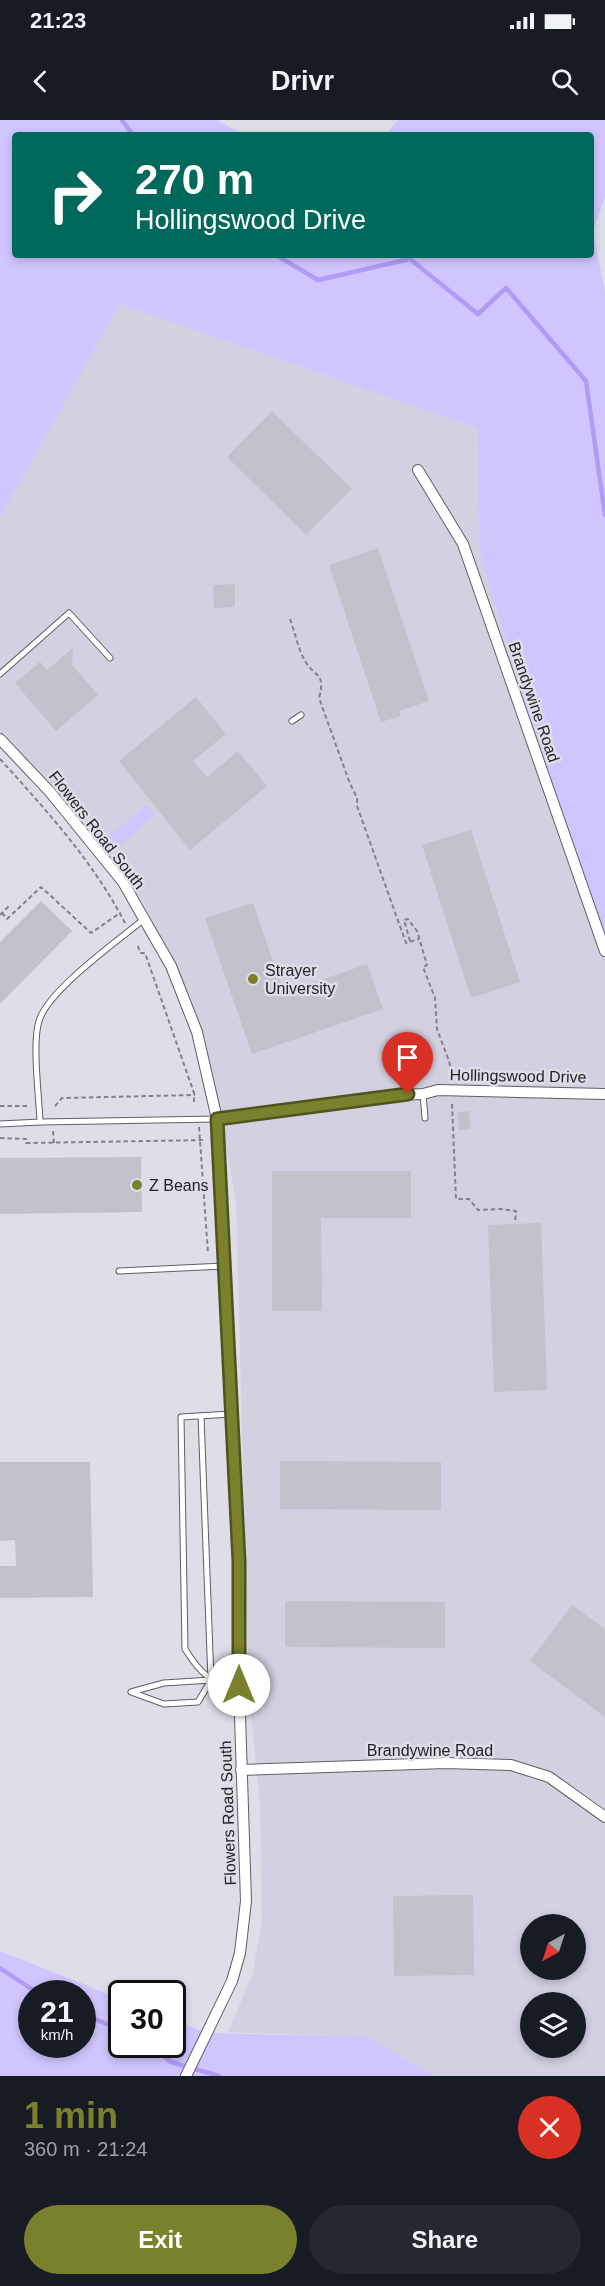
<!DOCTYPE html>
<meta charset="utf-8">
<style>
:root{--surface:#171b24;--page:#242831;--text:#f1f3f6;--muted:#9ea1a6;--accent:#7a812d}
body{margin:0;font-family:Arial,sans-serif;background:var(--page);color:var(--text);height:100vh;display:flex;flex-direction:column;font-size:22px;white-space:nowrap}
*{box-sizing:border-box;margin:0}
p{font-size:20px;color:var(--muted)}
.icon{flex:none;width:33px;height:33px;fill:none;stroke:currentColor;stroke-width:2;stroke-linecap:round;stroke-linejoin:round}
.map{position:relative;height:1956px;overflow:hidden}
.details{display:flex;flex-direction:column;background:var(--surface);flex:1}
.details>*{flex:none}
.top-card{position:absolute;left:12px;top:12px;width:582px;height:126px;border-radius:6px;box-shadow:0 3px 9px #0003;background:#00695c;color:#fff;overflow:hidden}
.needle{width:39px;rotate:219deg}
.controls{position:absolute;left:520px;top:1794px;display:grid;gap:12px}
.controls a{display:grid;place-items:center;width:66px;height:66px;border-radius:50%;background:var(--surface);box-shadow:0 3px 9px #0003;font-size:30px}
.speed{position:absolute;left:18px;top:1860px;display:flex;gap:12px;font-size:30px;font-weight:700;text-align:center}
.speed>*{display:grid;place-content:center;width:78px;height:78px;border-radius:50%;background:var(--surface);box-shadow:0 3px 9px #0003;line-height:1}
.speed small{font-size:15px;font-weight:400}
.speed .limit{border:3px solid #111;border-radius:9px;background:#fff;color:#111}
.pin{position:absolute;display:grid;place-items:center;width:51px;height:51px;color:#fff;margin:-62px -26px;border-radius:50% 50% 50% 0;rotate:-45deg;box-shadow:0 0 6px #0007}
.pin .icon{rotate:45deg}
.me{position:absolute;width:66px;margin:-33px;rotate:0deg;stroke-linejoin:round;filter:drop-shadow(0 0 4px #0008)}
.turn{display:flex;align-items:center;gap:21px;height:126px;padding:0 24px;font-size:27px}
.turn .icon{width:78px;height:78px;stroke-width:2.5}
.turn b{display:block;font-size:42px;line-height:51px}
.round{display:grid;place-items:center;flex:none;width:63px;height:63px;border-radius:32px;background:var(--page)}
.headline{display:flex;align-items:center;justify-content:space-between;height:102px;padding:0 24px}
h1{font-size:36px;font-weight:700;line-height:45px;color:var(--accent)}
.action{display:flex;gap:12px;margin-top:auto;padding:12px 24px}
.action a{flex:1;height:69px;border-radius:36px;background:var(--accent);color:#fff;font-size:24px;font-weight:700;line-height:69px;text-align:center}
.action a+a{background:var(--page);color:var(--text)}
.status{display:flex;justify-content:space-between;align-items:center;height:42px;padding:0 30px;background:var(--surface);direction:ltr}
.status svg{height:16px;fill:currentColor}
header{display:flex;justify-content:space-between;align-items:center;height:78px;padding:0 24px;background:var(--surface);font-size:27px;font-weight:700}
.map>svg:first-child{display:block}
.built{fill:#d2d0e1;fill-rule:evenodd}
.green{fill:#d1c5ff;fill-rule:evenodd}
.lines{fill:none;stroke-linecap:round;stroke-linejoin:round}
.stream{stroke:#b19bf6;stroke-width:4.5}
.building{fill:#c3c1cc}
.lane-casing{stroke:#605e67;stroke-width:7}
.street-casing{stroke:#605e67;stroke-width:12}
.path{stroke:#83828a;stroke-width:2;stroke-dasharray:4.5 3;stroke-linecap:butt}
.lane{stroke:#fff;stroke-width:5}
.street{stroke:#fff;stroke-width:10}
.route-casing{stroke:#4f541d;stroke-width:15}
.route{stroke:#7a812d;stroke-width:10}
.poi-dot{fill:#7a812d;stroke:#dfdde8;stroke-width:2}
.labels{text-anchor:middle;dominant-baseline:central;stroke-width:5;stroke-linejoin:round;paint-order:stroke}
.street-label{font-size:16px;fill:#242428;stroke:#dfdde8}
.poi-label{font-size:16px;fill:#242428;stroke:#dfdde8;text-anchor:start}
</style>
<div class="status"><b>21:23</b><svg viewBox="0 0 49 12"><path d="M0 12V9h3v3zM5 12V6h3v6zM10 12V3h3v9zM15 12V0h3v12zM26 1h20v11H26zM47 4h2v5h-2z"/></svg></div>
<header><svg class="icon" aria-label="back" viewBox="0 0 24 24"><path d="M15 5l-7 7 7 7"/></svg>Drivr<svg class="icon" aria-label="search" viewBox="0 0 24 24"><circle cx="10" cy="10" r="6"/><path d="M15 15l6 6"/></svg></header>
<div class="map">
<svg width="605" height="1956" viewBox="0 0 605 1956">
<rect width="100%" height="100%" fill="#dfdde8"/>
<!-- built -->
<path class="built" d="M120,184L477,308L479,430L564,714L605,813V1956H435L368,1917L228,1912L252,1856L262,1801L260,1683L249,1574L236,1080L211,949L144,783L0,627V397ZM531,1804H576V1850H531ZM531,1882H576V1928H531Z"/>
<!-- green -->
<g class="green">
<path d="M0,0H217L244,15H15V135H591V15H385L398,0H605V77L593,112L605,172V813L564,714L479,430L477,308L120,184L0,397Z"/>
<path d="M146,685L155,695L118,727L109,717Z"/>
<path d="M0,1831L121,1879L122,1924H172L173,1899L206,1913L368,1917L435,1956H0ZM32,1874H82V1924H32Z"/>
</g>
<g class="lines">
<!-- stream -->
<g class="stream">
<path d="M122,0L133,15"/>
<path d="M276,135L318,160L410,139L478,194L506,168L586,261L605,395"/>
<path d="M0,1848L39,1874"/>
<path d="M82,1894L122,1910"/>
<path d="M149,1924L171,1942L219,1956"/>
</g>
</g>
<!-- building -->
<g class="building">
<path d="M272,291L352,369L306,415L227,337Z"/>
<path d="M378,428L429,581L399,591L401,596L381,602L329,445Z"/>
<path d="M235,464V487L214,488L213,465Z"/>
<path d="M73,528L72,545L98,575L56,611L15,563L40,542L47,550Z"/>
<path d="M196,577L226,614L193,641L207,657L238,631L267,666L190,730L119,641Z"/>
<path d="M471,710L520,862L471,878L422,725Z"/>
<path d="M41,781L72,811L0,884V822Z"/>
<path d="M253,783L284,873L367,844L383,889L252,934L205,798Z"/>
<path d="M469,991L471,1009L459,1010L457,992Z"/>
<path d="M141,1037L142,1092L0,1094V1038Z"/>
<path d="M272,1051H411V1098H321L322,1191H272Z"/>
<path d="M541,1103L547,1270L494,1272L488,1105Z"/>
<path d="M280,1341L441,1342V1390L280,1389Z"/>
<path d="M0,1342H90L93,1477L0,1478V1446H16L15,1420L0,1421Z"/>
<path d="M285,1481L445,1482V1528L285,1527Z"/>
<path d="M572,1485L605,1509V1597L530,1541Z"/>
<path d="M473,1775L474,1855L394,1856L393,1776Z"/>
</g>
<g class="lines">
<defs>
<g id="lane">
<path d="M0,554L69,493L110,538"/>
<path d="M292,601L301,595"/>
<path d="M423,974L425,998"/>
<path d="M40,1002L217,999"/>
<path d="M0,1004L40,1002C39,976 32,923 39,901C48,870 118,821 144,799"/>
<path d="M119,1151L224,1146"/>
<path d="M231,1294L181,1297L185,1529C200,1553 209,1563 239,1565"/>
<path d="M201,1296L211,1560L198,1582L164,1584L131,1572L164,1563L211,1560"/>
</g>
<g id="street">
<path d="M418,350L463,424L605,831"/>
<path d="M0,619L50,672L123,762L144,799L171,846L197,912L217,999L239,1446V1565L246,1781L240,1833L232,1861L186,1956"/>
<path d="M217,999L393,975L423,974L438,970L605,974"/>
<path d="M241,1650L446,1643L511,1645L549,1657L605,1697"/>
</g>
</defs>
<!-- lane casing -->
<use href="#lane" class="lane-casing"/>
<!-- street casing -->
<use href="#street" class="street-casing"/>
<!-- path -->
<g class="path">
<path d="M290,499C295,512 298,529 305,541C315,558 326,552 319,578L349,661L357,678V686L406,823L419,819"/>
<path d="M0,639C46,690 93,741 125,803"/>
<path d="M2,793L7,799L41,767L91,813L120,793"/>
<path d="M0,795L10,785"/>
<path d="M410,821L404,800L408,799L417,811L427,845L423,847L435,878L437,909L449,941L452,956"/>
<path d="M138,826L140,833H145L194,973V983"/>
<path d="M452,984L456,1079H469L478,1090L501,1089L516,1091L515,1102"/>
<path d="M0,986H28"/>
<path d="M55,986L62,978L195,975"/>
<path d="M199,1007L208,1133"/>
<path d="M53,1011L54,1023"/>
<path d="M0,1018L26,1019V1023L206,1020"/>
</g>
<!-- lane -->
<use href="#lane" class="lane"/>
<!-- street -->
<use href="#street" class="street"/>
</g>
<g class="lines">
<defs>
<path id="route" d="M239,1565V1442L217,999L408,974"/>
</defs>
<!-- route casing -->
<use href="#route" class="route-casing"/>
<!-- route -->
<use href="#route" class="route"/>
</g>
<!-- markers -->
<g class="poi-dot">
<circle cx="253" cy="859" r="6"/>
<circle cx="137" cy="1065" r="6"/>
</g>
<g class="labels">
<!-- street labels -->
<g class="street-label">
<text transform="translate(534 582) rotate(71)">Brandywine Road</text>
<text transform="translate(97 710) rotate(52)">Flowers Road South</text>
<text transform="translate(518 956) rotate(1)">Hollingswood Drive</text>
<text x="430" y="1630">Brandywine Road</text>
<text transform="translate(228 1693) rotate(-92)">Flowers Road South</text>
</g>
<!-- poi labels -->
<g class="poi-label">
<text x="265" y="850">Strayer<tspan x="265" dy="18">University</tspan></text>
<text x="149" y="1065">Z Beans</text>
</g>
</g>
</svg>
<div class="controls">
<a><svg class="needle" viewBox="-14 -14 28 28"><path d="M0-13l5 13h-10z" fill="#e53935"/><path d="M0 13l5-13h-10z" fill="#9ea1a6"/></svg></a>
<a><svg class="icon" aria-label="layers" viewBox="0 0 24 24"><path d="M12 4l9 5-9 5-9-5zM3 14l9 5 9-5"/></svg></a>
</div>
<div class="speed"><div>21<small>km/h</small></div><div class="limit">30</div></div>
<div class="pin" style="left:408px;top:974px;background:#d93025"><svg class="icon" aria-label="arrive" viewBox="0 0 24 24"><path d="M6 21V4h12l-3 4 3 4H6"/></svg></div>
<svg class="me" style="left:239px;top:1565px" viewBox="-20 -20 40 40"><circle r="19" fill="#fff"/><path d="M0-13L10 11 0 6-10 11z" fill="#7a812d"/></svg>
<div class="top-card">
<div class="turn"><svg class="icon" aria-label="right" viewBox="0 0 24 24"><path d="M7 20v-9h11M14 6l5 5-5 5"/></svg><div><b>270 m</b>Hollingswood Drive</div></div>
</div>
</div>
<section class="details">
<div class="headline"><div><h1>1 min</h1><p>360 m · 21:24</p></div><a class="round" style="background:#d93025;color:#fff"><svg class="icon" aria-label="close" viewBox="0 0 24 24"><path d="M6 6l12 12M18 6L6 18"/></svg></a></div>
<div class="action"><a>Exit</a><a>Share</a></div>
</section>
